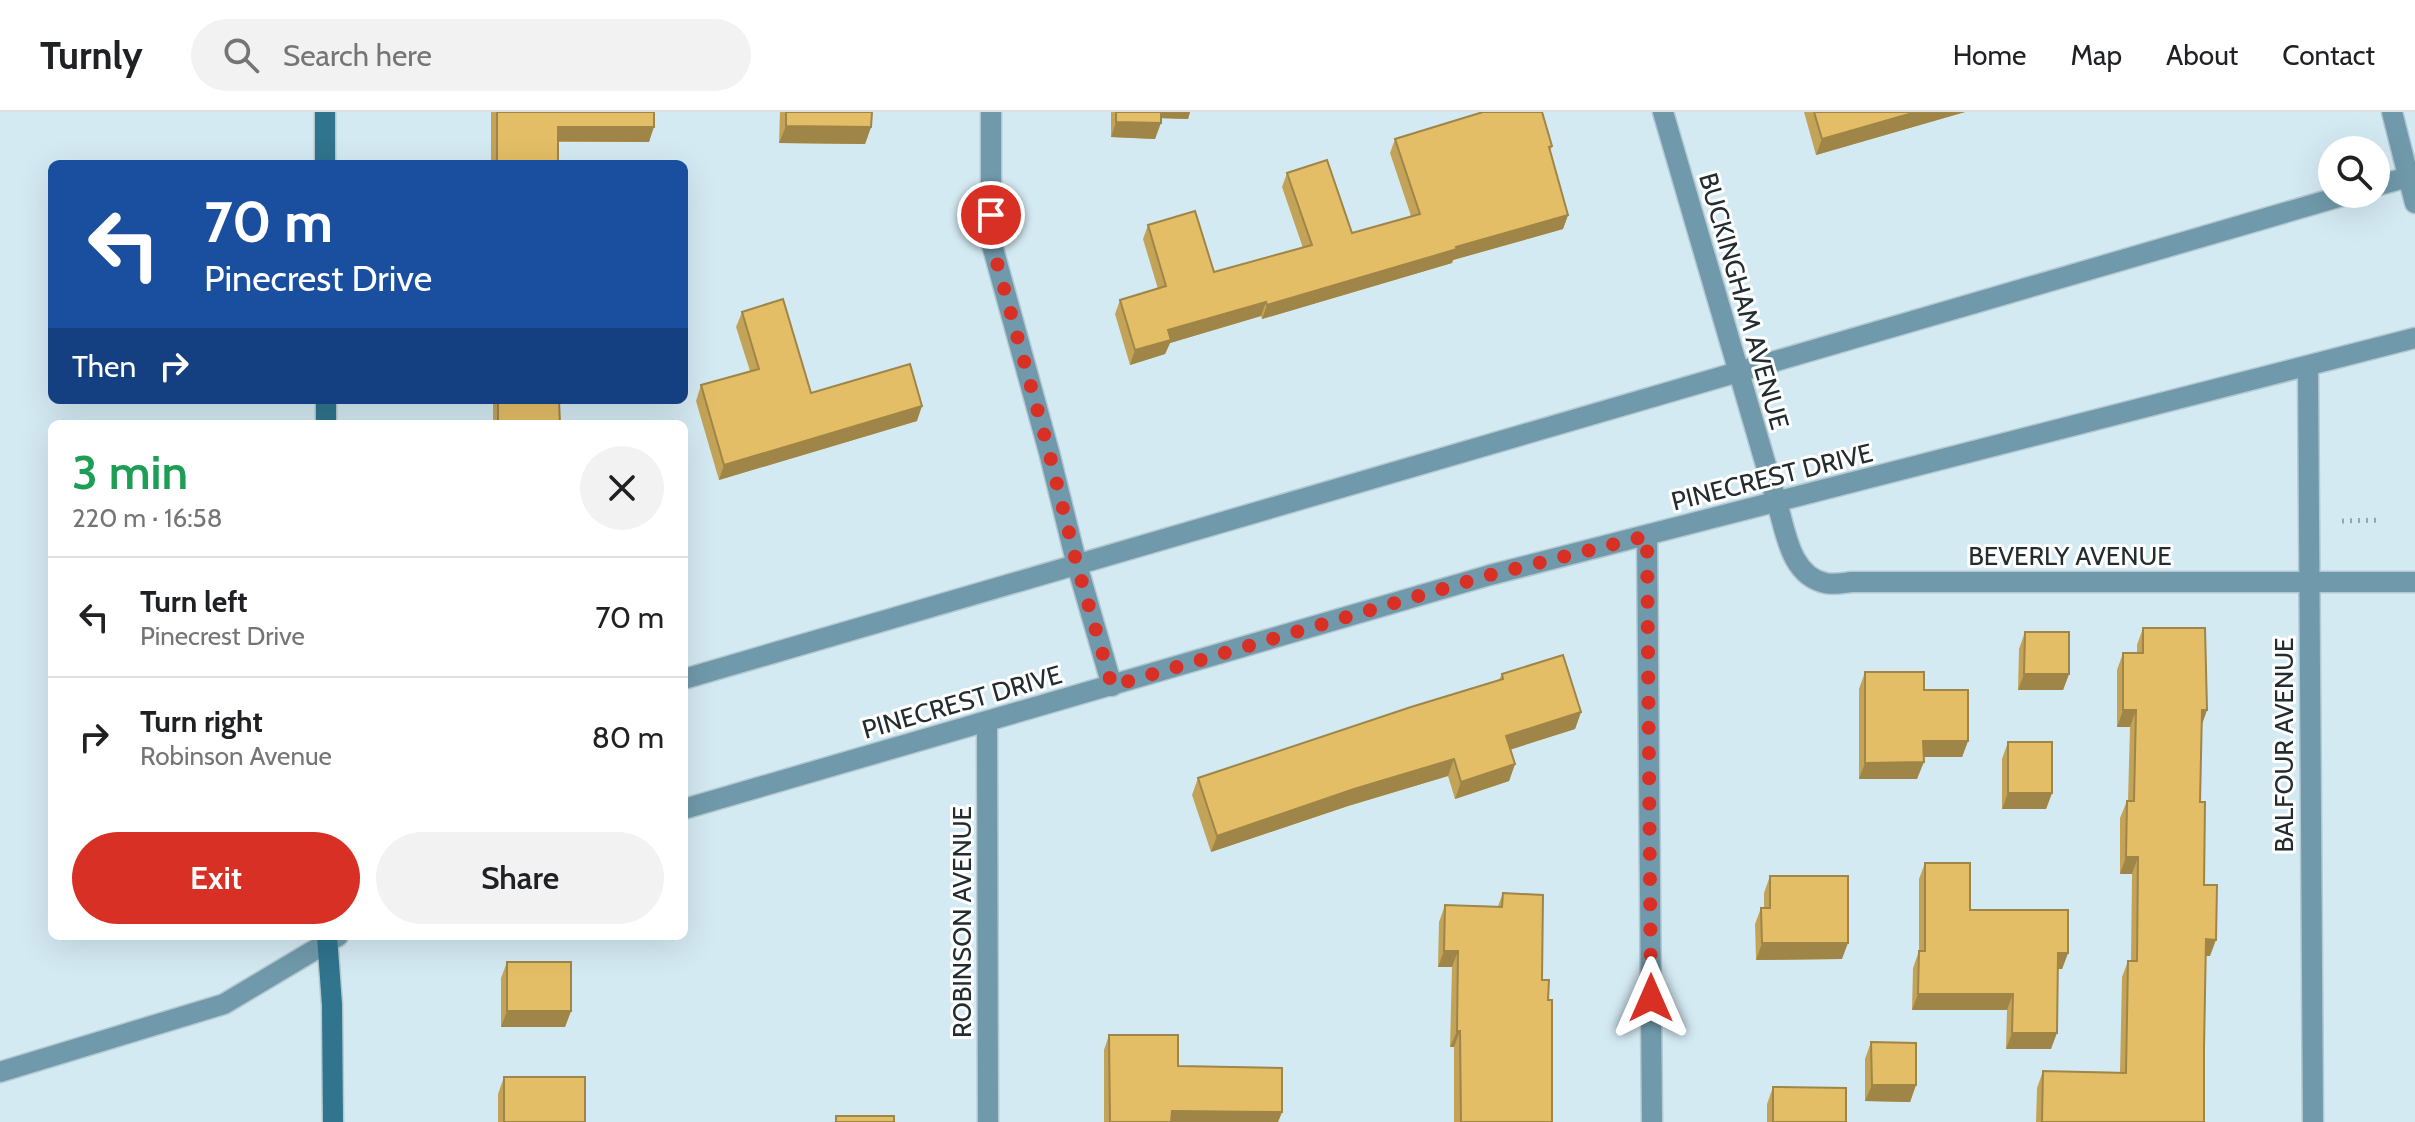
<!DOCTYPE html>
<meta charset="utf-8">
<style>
:root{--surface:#fff;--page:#f2f2f2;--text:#202124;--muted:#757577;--line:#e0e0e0;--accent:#d93025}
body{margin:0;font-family:Cabin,sans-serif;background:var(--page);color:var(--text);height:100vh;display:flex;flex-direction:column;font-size:30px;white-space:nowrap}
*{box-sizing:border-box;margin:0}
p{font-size:26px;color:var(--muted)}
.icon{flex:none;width:44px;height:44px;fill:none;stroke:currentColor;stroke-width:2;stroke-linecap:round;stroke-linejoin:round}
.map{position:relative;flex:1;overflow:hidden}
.panel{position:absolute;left:48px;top:308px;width:640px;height:520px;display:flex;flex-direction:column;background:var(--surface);border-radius:12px;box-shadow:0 8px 32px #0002}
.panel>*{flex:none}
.banner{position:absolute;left:48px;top:48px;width:640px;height:244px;border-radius:12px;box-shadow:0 8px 32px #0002;background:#1a4fa0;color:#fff;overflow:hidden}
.fabs{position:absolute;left:2318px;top:24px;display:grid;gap:16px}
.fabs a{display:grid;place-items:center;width:72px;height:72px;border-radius:50%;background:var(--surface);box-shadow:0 8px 32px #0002;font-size:40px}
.pin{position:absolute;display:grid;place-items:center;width:68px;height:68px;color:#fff;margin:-34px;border:4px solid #fff;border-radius:50%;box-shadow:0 2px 8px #0007}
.me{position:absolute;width:88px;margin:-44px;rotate:0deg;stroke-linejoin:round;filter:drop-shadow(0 0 6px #0008)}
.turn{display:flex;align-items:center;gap:28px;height:168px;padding:0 24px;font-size:36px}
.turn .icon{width:104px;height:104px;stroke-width:2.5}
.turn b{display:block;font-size:56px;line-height:68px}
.then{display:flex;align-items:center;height:76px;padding:0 24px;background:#0003;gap:16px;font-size:30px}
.round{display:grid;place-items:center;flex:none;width:84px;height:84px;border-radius:42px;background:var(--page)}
.headline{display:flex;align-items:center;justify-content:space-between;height:136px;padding:0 24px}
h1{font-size:48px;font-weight:600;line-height:60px;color:#1e9e55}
.cta{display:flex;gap:16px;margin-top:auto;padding:16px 24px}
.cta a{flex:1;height:92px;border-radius:48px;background:var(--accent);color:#fff;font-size:32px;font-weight:600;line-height:92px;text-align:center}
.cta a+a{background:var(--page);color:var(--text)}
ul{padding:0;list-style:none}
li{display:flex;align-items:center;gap:24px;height:120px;padding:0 24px;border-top:2px solid var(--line)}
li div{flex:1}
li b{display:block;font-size:30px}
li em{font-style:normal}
header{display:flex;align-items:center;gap:48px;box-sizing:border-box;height:112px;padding:0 40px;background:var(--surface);border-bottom:2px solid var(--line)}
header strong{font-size:38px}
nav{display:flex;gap:44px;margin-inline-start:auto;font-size:28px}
.search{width:560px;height:72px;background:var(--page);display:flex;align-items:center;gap:20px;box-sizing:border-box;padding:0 28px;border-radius:44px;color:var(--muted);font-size:30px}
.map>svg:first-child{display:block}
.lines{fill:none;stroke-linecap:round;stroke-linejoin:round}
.minor-casing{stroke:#b4c8d0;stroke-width:23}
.secondary-casing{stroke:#b4c8d0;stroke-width:23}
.path{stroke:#94a5ac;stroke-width:5;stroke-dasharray:2 6;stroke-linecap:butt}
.minor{stroke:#709aab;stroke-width:20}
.secondary{stroke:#30748d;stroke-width:20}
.wall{fill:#c3a358}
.shaded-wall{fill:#9f8547}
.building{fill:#e3be66;stroke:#9f8547;stroke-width:2}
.route{stroke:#d93025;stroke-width:14;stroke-dasharray:0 25.2}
.labels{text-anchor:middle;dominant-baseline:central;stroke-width:6;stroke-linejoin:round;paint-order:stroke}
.street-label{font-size:26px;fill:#232c2f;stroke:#fff}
</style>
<header>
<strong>Turnly</strong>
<div class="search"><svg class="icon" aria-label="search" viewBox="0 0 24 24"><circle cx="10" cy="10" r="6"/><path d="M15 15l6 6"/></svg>Search here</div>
<nav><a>Home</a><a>Map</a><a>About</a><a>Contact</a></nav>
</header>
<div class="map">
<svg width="2415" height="1010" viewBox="0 0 2415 1010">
<rect width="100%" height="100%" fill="#d4eaf3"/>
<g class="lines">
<defs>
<g id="minor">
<path d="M991,0V129L1049,340L1077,453L1112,574"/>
<path d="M1663,0L1777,391C1786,420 1790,463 1825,471C1833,473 1843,471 1851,470H2415"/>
<path d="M2392,0L2415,91"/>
<path d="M2376,74L2415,63"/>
<path d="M2308,255L2313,1010"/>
<path d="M1647,424L1652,1010"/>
<path d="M684,567L2349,82"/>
<path d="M987,610L988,1010"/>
<path d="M684,697L1490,463L2415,226"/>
<path d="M0,960L224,892L338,824"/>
</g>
<g id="secondary">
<path d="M325,0V52"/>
<path d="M326,288V312"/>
<path d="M327,824L332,893L333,1010"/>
</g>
</defs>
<!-- minor casing -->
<use href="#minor" class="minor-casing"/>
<!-- secondary casing -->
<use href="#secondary" class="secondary-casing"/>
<!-- path -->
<path class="path" d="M2342,409L2382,408"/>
<!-- minor -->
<use href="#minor" class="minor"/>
<!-- secondary -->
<use href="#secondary" class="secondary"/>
</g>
<!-- wall -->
<g class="wall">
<path d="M491,0H654L649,30H558V52H491Z"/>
<path d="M780,0H872L871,15L865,32L779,31Z"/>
<path d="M1111,0H1190L1188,7L1161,6L1155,27L1111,25Z"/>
<path d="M1804,0H1965L1816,43Z"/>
<path d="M1395,27L1552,34L1550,40L1568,103L1563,117L1453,148L1452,151L1262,207L1261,204L1170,231L1165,242L1130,253L1115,202L1120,188L1158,177L1143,127L1148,113L1214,160L1303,136L1282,75L1287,61L1352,121L1411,104L1390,41Z"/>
<path d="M742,200L811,281L917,309L719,368L696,289L701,273L750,259L736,215Z"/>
<path d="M493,288H559L560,312H493Z"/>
<path d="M2143,516L2207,598L2202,612L2200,690L2204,773L2210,844H2206L2204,936V1010H2036L2037,976L2043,959L2120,960L2122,865L2128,849H2131L2132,762H2120V706L2127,689H2128L2130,615H2117V558L2123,541H2137V533Z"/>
<path d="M2025,520L2069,562L2063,578H2018L2019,537Z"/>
<path d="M1865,560L1924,578L1968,629L1962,645H1923L1917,667H1859V577Z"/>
<path d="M1502,562L1581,600L1575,617L1510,637L1515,652L1509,669L1455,687L1448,664L1348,694L1211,740L1192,683L1198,666L1499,568Z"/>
<path d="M2008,630L2052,681L2046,697H2002V647Z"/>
<path d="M1925,751L1970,798L2068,841L2062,857H2058L2051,937H2006L2007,898H1912L1913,856L1919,839V767Z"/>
<path d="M1770,764L1842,847L1756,848L1755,812L1761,796H1764V781Z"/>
<path d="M1503,781L1542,868L1548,888L1552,1010H1454V935H1450L1452,855H1438L1439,810L1445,793L1498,794Z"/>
<path d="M507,850L571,899L565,915H501V866Z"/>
<path d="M1109,923L1178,954L1282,1000L1278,1010H1104V938Z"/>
<path d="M1871,930L1916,973L1910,990L1865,989V947Z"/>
<path d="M504,965L585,1010H498V982Z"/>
<path d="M1773,975L1846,1010H1767V992Z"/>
</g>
<!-- shaded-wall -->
<g class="shaded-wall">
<path d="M1158,0H1190L1188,7L1156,6Z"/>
<path d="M1916,0H1965L1816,43L1822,27Z"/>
<path d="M1116,10L1161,11L1155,27L1111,25Z"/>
<path d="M786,14L871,15L865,32L779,31Z"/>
<path d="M558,15H654L649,30L553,29Z"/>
<path d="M1568,103L1563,117L1453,148L1452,151L1262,207L1267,193L1456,135Z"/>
<path d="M1266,190L1261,204L1170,231L1165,242L1130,253L1135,238L1168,218Z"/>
<path d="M922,294L917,309L719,368L724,353Z"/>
<path d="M2024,562H2069L2063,578H2018Z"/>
<path d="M2123,598H2136L2130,615H2117Z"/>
<path d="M2202,598H2207L2201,615Z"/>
<path d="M1581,600L1575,617L1500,641L1506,624Z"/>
<path d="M1923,629H1968L1962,645H1917Z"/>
<path d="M1454,647L1448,664L1348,694L1211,740L1217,724L1354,677Z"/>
<path d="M1924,650L1917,667H1859L1865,651Z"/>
<path d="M1515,652L1509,669L1455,687L1461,670Z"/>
<path d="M2008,681H2052L2046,697H2002Z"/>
<path d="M2126,745H2138L2132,762H2120Z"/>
<path d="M2206,827L2216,828L2210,844H2200Z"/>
<path d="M1762,831H1848L1842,847L1756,848Z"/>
<path d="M1444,839H1458L1452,855H1438Z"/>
<path d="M2058,841H2068L2062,857H2052Z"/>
<path d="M1918,882H2013L2007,898H1912Z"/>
<path d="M507,899H571L565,915H501Z"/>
<path d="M1457,919H1460L1454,935H1450Z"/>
<path d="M2012,921H2057L2051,937H2006Z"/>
<path d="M1872,973H1916L1910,990L1865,989Z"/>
<path d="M1172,999L1282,1000L1278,1010H1168Z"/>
</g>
<!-- building -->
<g class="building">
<path d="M497,0H654V15H558V52H497Z"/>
<path d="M786,0H872L871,15L786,14Z"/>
<path d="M1116,0H1161V11L1116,10Z"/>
<path d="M1483,0H1542L1552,34L1549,35L1568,103L1456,135L1457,137L1267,193L1266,190L1168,218L1171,228L1135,238L1120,188L1166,174L1148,113L1195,99L1214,160L1312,133L1287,61L1327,48L1352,121L1420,102L1395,27Z"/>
<path d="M1814,0H1916L1822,27Z"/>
<path d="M783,187L811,281L910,252L922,294L724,353L701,273L759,257L742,200Z"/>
<path d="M498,288H559L560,312H498Z"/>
<path d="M2143,516H2205L2207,598H2202L2200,690H2205L2204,773H2217L2216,828L2206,827L2204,936V1010H2042L2043,959L2126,961L2128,849H2137L2138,745H2126L2127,689H2134L2136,598H2123V541H2143Z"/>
<path d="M2025,520H2069V562H2024Z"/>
<path d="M1563,543L1581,600L1506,624L1515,652L1461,670L1454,647L1354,677L1217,724L1198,666L1411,595L1503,567L1502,562Z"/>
<path d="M1865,560H1924V578H1968V629H1923L1924,650L1865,651Z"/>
<rect x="2008" y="630" width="44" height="51"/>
<path d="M1925,751H1970V798H2068V841H2058L2057,921H2012L2013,882H1918L1919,839H1925Z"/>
<path d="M1770,764H1848V831H1762L1761,796H1770Z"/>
<path d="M1503,781L1543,783L1542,868H1549L1548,888H1552V1010H1461L1460,919H1457L1458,839H1444L1445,793L1502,795Z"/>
<rect x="507" y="850" width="64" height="49"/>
<path d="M1109,923H1178V954L1282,956V1000L1172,999L1171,1010H1110Z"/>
<path d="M1871,930L1916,931V973H1872Z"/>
<rect x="504" y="965" width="81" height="45"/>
<path d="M1773,975L1846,976V1010H1773Z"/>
<rect x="836" y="1004" width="58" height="6"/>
</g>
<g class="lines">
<!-- route -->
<path class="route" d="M991,103V129L1049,340L1077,453L1112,574L1490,463L1647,424L1651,886"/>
</g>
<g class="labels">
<!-- street labels -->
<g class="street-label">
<text transform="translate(1744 189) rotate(74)">BUCKINGHAM AVENUE</text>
<text transform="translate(1772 365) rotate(-14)">PINECREST DRIVE</text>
<text x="2070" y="444">BEVERLY AVENUE</text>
<text transform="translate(962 590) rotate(-16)">PINECREST DRIVE</text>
<text transform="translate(2284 633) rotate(-90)">BALFOUR AVENUE</text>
<text transform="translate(962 810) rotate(-90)">ROBINSON AVENUE</text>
</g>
</g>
</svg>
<div class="fabs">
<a><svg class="icon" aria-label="search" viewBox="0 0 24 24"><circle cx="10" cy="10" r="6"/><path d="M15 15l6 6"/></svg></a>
</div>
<div class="pin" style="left:991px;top:103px;background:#d93025"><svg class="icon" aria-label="arrive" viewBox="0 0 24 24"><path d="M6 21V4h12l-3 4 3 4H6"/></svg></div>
<svg class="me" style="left:1651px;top:886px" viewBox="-20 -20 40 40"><path d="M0-17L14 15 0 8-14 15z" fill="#d93025" stroke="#fff" stroke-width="4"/></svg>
<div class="banner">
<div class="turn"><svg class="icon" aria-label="left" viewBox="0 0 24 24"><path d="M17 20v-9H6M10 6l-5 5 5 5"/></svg><div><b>70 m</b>Pinecrest Drive</div></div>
<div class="then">Then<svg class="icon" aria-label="right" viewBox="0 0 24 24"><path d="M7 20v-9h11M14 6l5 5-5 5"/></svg></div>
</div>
<section class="panel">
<div class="headline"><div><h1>3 min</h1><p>220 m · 16:58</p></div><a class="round"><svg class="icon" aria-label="close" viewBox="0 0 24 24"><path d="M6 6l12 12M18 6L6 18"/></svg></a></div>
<ul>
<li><svg class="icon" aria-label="left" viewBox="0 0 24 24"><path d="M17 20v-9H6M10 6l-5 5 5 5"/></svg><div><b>Turn left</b><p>Pinecrest Drive</p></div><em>70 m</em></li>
<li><svg class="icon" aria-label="right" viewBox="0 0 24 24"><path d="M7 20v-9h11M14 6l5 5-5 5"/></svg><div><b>Turn right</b><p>Robinson Avenue</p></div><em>80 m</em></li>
</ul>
<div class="cta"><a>Exit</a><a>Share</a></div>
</section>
</div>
